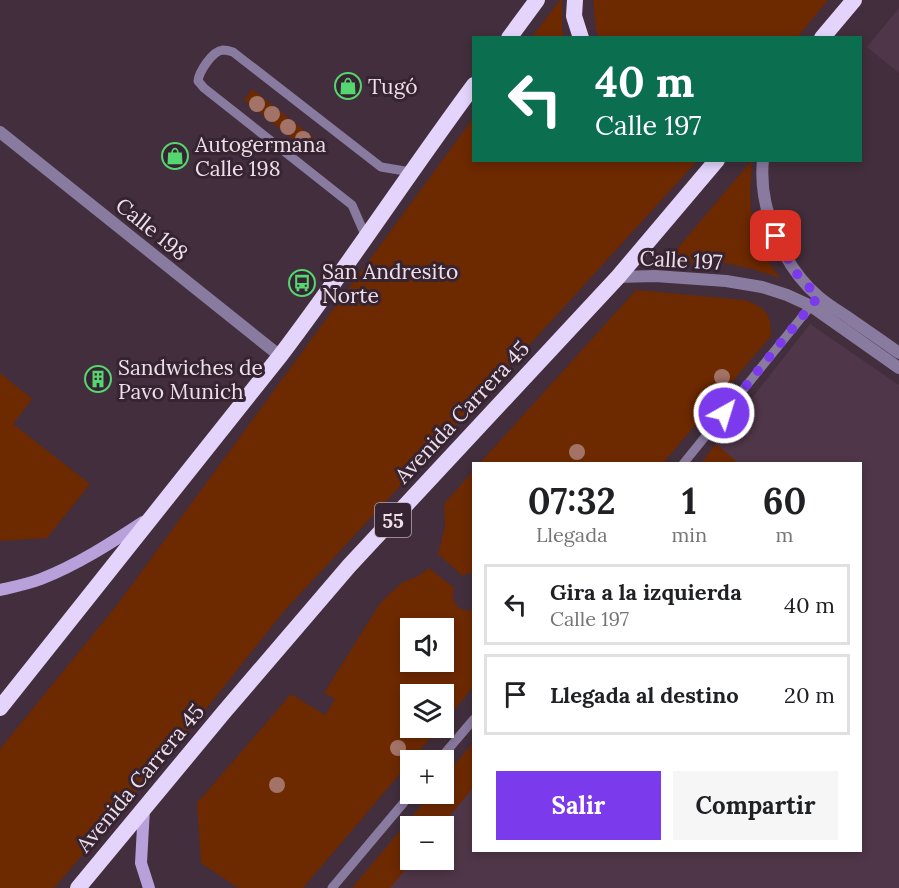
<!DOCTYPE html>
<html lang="es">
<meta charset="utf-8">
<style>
:root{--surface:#fff;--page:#f6f6f6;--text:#202124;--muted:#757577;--line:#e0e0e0;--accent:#7c3aed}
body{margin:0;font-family:Lora,serif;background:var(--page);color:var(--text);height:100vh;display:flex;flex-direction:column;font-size:22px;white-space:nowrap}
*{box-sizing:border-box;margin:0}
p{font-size:20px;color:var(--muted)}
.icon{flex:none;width:33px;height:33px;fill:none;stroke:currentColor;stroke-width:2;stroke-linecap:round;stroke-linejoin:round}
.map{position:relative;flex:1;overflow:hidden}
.details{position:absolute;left:472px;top:462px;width:390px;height:390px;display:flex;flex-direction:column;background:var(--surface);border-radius:0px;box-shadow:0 3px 9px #0003}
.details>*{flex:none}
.banner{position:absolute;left:472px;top:36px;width:390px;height:126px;border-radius:0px;box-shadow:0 3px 9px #0003;background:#0b6e4f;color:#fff;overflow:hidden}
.fabs{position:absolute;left:400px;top:618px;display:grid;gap:12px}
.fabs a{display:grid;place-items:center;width:54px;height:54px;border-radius:0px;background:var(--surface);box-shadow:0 3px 9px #0003;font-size:30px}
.pin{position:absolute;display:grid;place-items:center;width:51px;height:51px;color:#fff;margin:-26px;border-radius:12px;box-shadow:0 3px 9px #0006}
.me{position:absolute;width:66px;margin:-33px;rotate:39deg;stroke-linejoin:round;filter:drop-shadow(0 0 4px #0008)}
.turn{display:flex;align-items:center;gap:21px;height:126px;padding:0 24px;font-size:27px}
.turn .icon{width:78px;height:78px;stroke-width:2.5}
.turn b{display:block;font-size:42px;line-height:51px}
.eta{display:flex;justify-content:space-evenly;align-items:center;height:102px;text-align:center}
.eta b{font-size:36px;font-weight:700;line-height:42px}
.primary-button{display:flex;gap:12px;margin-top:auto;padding:12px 24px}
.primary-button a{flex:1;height:69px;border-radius:0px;background:var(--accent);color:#fff;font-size:24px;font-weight:700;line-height:69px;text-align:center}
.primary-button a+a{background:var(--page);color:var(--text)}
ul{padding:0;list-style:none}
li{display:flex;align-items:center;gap:18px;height:81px;margin:0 12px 9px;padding:0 12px;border:3px solid var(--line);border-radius:0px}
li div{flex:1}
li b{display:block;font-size:22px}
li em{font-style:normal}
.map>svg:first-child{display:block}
.built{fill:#4f3648;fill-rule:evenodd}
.green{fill:#6d2900;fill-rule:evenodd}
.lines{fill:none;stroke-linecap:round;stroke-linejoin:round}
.service{stroke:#897a9f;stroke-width:9}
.minor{stroke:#897a9f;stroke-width:12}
.secondary{stroke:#b8a0da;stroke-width:12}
.trunk{stroke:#e4d4fc;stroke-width:16}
.tree{fill:#a37367}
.route{stroke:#7c3aed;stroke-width:10;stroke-dasharray:0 18}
.labels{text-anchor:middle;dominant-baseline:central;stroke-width:6;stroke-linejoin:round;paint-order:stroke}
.shield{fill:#372432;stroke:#b6a8b2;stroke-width:1.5}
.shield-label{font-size:20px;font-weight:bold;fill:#ede0e9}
.poi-label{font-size:21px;fill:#ede0e9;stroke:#372432;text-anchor:start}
.street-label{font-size:21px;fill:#ede0e9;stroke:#372432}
</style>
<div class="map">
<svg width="899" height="888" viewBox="0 0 899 888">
<rect width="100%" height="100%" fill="#422e3c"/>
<!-- built -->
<g class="built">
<path d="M899,8V73L867,47Z"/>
<path d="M810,324L899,385V888H352L431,794H444V777L474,742V850H861V464L701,463ZM411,826H444V860H411Z"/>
</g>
<!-- green -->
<g class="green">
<path d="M560,0H562V29L564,37H532Z"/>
<path d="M593,0H828L797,38L599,37L596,30Z"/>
<path d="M252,89L315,139L307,150L244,100Z"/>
<path d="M474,117V160L697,161L432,452L285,610L178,744L54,888H0V749L117,605Z"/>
<path d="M752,160L750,193L752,224L761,251L780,278L753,269L724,263H665Z"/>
<path d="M636,290L745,300C766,308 771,313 771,336L663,463H480Z"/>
<path d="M0,373L32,399L13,424L90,484L47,538L0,541Z"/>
<path d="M716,444L736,461L734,463H701Z"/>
<path d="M474,470V573H468L463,576L438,554L445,526L444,504Z"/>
<path d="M429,568L454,588C450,603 459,613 474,610V686L444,722V694H411V728H439L303,888H238L201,863L197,803L291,694L325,715L335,699L324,693L379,605L388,595L403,582L417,577ZM411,628H444V662H411Z"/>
<path d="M474,742V787L441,826H411V860H414L390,888H352L431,794H444V777Z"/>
</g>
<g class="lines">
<!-- service -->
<g class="service">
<path d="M366,237L352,205L204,88L198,81C199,72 212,51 223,50C225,50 230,51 233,52L381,167L411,172"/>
<path d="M683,464L814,302"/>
<path d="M439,760L474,719"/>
<path d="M332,888L411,794"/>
</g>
<!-- minor -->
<g class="minor">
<path d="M0,132L280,356"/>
<path d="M763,160C758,208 783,267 819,297C827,304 837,310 846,316C863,328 881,340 899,353"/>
<path d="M618,277L655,276L726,281L762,287L787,295L811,306L899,368"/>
</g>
<!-- secondary -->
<g class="secondary">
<path d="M0,590C13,587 28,584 41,579C77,565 111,543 143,522"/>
<path d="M144,809L141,863L149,888"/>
</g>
<!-- trunk -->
<g class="trunk">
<path d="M575,0L574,16L581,38"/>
<path d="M509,38L537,0"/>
<path d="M822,38L854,0"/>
<path d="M0,708L280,356C347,268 408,174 474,85"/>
<path d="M78,888L224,712L349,566L618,277L717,160"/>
</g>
</g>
<!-- trees -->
<g class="tree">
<circle cx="257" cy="104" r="8"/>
<circle cx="272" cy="114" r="8"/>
<circle cx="288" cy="127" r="8"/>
<circle cx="303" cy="139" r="8"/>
<circle cx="722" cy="377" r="8"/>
<circle cx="577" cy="452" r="8"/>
<circle cx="398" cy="748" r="8"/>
<circle cx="277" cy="785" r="8"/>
</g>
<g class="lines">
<!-- route -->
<path class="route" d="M724,413L818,297L797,274L783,250L776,236"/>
</g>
<!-- icons -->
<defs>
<symbol id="shop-ring" viewBox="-11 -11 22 22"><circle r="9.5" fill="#372432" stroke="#56d671" stroke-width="1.5"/><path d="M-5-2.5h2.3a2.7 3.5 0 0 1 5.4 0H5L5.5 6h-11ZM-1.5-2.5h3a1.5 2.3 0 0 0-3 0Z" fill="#56d671"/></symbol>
<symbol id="bus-ring" viewBox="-11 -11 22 22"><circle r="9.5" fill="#372432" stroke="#56d671" stroke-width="1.5"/><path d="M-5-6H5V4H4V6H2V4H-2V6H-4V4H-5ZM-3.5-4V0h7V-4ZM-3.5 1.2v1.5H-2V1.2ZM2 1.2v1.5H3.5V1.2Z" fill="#56d671"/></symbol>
<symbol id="building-ring" viewBox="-11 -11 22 22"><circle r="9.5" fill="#372432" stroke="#56d671" stroke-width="1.5"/><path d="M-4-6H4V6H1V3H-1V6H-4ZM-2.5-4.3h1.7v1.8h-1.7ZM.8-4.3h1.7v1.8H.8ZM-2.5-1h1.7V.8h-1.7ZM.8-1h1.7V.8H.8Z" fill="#56d671"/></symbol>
</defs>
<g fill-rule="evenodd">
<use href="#shop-ring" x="333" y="71" width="30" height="30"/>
<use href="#shop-ring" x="160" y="141" width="30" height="30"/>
<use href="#bus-ring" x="287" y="268" width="30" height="30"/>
<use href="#building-ring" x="83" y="364" width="30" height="30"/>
</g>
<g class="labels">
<!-- shield labels -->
<rect class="shield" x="375" y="503" width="36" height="34" rx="4.5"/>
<g class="shield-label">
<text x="393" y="520">55</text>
</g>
<!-- poi labels -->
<g class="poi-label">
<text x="368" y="86">Tugó</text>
<text x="195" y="144">Autogermana<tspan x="195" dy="24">Calle 198</tspan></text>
<text x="322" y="271">San Andresito<tspan x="322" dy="24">Norte</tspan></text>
<text x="118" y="367">Sandwiches de<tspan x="118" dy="24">Pavo Munich</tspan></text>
</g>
<!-- street labels -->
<g class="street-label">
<text transform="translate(152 229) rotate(39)">Calle 198</text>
<text transform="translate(681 260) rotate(3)">Calle 197</text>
<text transform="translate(462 412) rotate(-47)">Avenida Carrera 45</text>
<text transform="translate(140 778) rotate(-50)">Avenida Carrera 45</text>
</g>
</g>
</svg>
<div class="fabs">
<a><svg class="icon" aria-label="sound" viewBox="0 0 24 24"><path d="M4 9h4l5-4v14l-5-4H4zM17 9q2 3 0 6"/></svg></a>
<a><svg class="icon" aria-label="layers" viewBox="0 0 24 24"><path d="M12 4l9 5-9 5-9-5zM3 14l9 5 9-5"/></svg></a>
<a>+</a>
<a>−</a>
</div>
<div class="pin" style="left:776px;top:236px;background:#d93025"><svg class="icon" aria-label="arrive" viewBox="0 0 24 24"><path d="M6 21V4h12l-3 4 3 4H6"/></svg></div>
<svg class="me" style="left:724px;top:413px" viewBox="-20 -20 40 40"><circle r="17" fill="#7c3aed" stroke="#fff" stroke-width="3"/><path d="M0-11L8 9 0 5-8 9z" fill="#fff"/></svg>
<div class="banner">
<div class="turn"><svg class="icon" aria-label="left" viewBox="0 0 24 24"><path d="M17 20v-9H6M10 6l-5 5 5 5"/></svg><div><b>40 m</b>Calle 197</div></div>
</div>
<section class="details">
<div class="eta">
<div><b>07:32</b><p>Llegada</p></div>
<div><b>1</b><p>min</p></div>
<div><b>60</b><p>m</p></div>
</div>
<ul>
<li><svg class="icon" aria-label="left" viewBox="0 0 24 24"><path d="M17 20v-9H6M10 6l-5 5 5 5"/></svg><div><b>Gira a la izquierda</b><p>Calle 197</p></div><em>40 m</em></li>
<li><svg class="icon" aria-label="arrive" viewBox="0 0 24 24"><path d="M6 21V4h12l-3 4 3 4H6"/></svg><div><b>Llegada al destino</b></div><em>20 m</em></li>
</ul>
<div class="primary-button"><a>Salir</a><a>Compartir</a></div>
</section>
</div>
